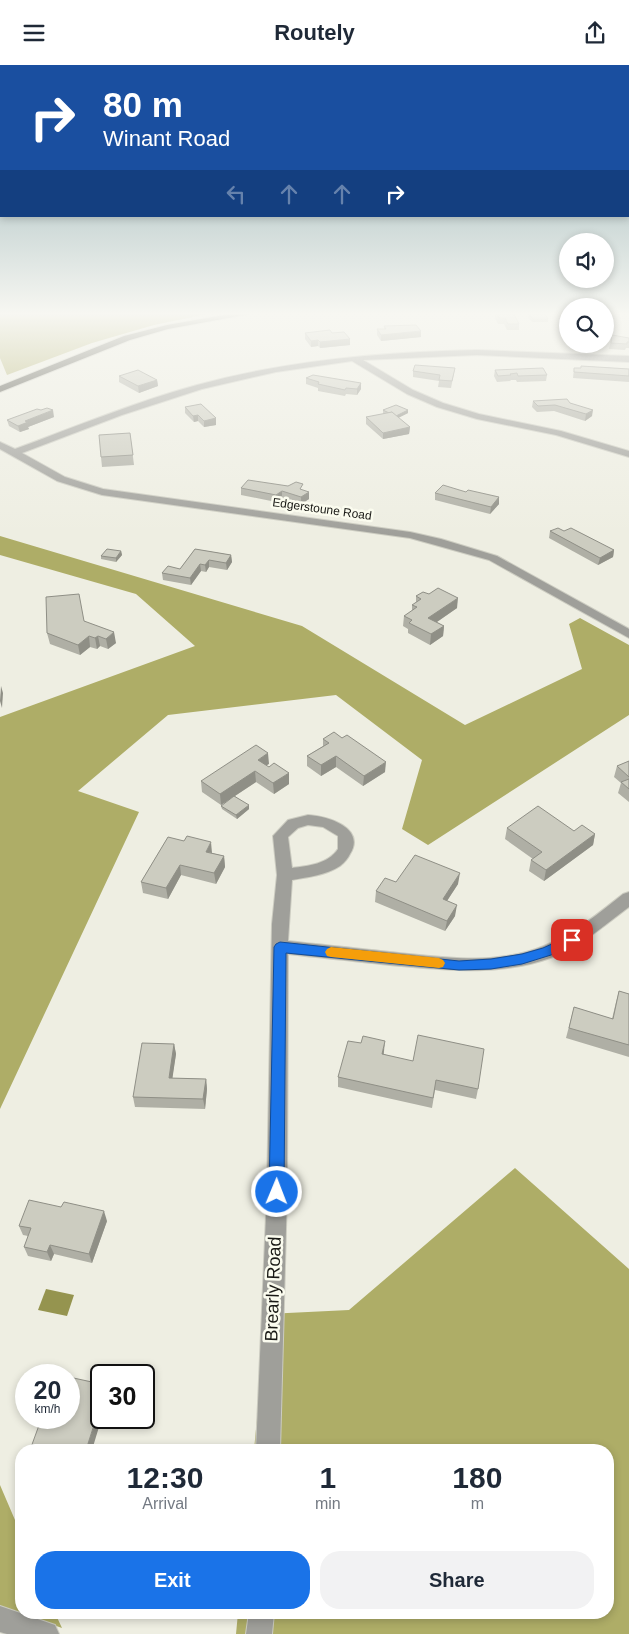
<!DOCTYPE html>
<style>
:root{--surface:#fff;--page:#f2f2f3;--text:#1f2937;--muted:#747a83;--accent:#1a73e8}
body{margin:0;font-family:Arial,sans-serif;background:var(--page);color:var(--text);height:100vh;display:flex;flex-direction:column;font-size:19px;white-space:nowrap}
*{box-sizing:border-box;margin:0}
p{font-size:16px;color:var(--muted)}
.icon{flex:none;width:28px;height:28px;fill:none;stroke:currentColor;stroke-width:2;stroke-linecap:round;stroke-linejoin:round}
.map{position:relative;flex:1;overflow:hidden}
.sheet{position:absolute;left:15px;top:1379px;width:599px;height:175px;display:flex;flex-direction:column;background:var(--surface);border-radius:20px;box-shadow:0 2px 8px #0003}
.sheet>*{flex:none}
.hud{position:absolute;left:0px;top:0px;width:630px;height:152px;box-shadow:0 2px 8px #0003;background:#1a4fa0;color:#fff;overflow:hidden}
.tools{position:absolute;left:559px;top:168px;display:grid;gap:10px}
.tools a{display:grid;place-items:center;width:55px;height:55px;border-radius:50%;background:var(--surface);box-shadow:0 2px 8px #0003;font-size:25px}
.speed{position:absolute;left:15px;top:1299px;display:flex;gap:10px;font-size:25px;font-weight:700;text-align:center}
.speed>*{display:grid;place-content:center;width:65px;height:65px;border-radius:50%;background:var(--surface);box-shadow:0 2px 8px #0003;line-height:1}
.speed small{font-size:12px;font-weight:400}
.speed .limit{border:2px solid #111;border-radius:8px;background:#fff;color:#111}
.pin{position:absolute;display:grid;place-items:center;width:42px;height:42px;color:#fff;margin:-21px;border-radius:10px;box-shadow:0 2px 8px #0006}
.me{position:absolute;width:55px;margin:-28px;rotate:1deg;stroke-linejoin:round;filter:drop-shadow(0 0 4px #0008)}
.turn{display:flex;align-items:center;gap:18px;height:105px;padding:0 20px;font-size:22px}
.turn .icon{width:65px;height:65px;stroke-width:2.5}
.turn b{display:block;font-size:35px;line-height:42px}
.lanes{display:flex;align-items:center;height:48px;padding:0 20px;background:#0003;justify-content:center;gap:25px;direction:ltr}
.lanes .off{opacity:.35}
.eta{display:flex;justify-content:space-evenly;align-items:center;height:85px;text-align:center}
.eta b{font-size:30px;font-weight:800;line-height:35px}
.cta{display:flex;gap:10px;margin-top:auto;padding:10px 20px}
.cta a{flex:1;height:58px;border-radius:20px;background:var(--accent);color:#fff;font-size:20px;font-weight:800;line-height:58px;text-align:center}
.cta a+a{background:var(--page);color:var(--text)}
header{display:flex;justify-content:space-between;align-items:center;height:65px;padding:0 20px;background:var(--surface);font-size:22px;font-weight:800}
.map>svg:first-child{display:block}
.forest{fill:#aead67}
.water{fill:#95944f}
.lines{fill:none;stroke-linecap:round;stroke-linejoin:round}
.street-casing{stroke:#ccccc1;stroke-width:2}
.highway-casing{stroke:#ccccc1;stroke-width:2}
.street{fill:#9f9f9a;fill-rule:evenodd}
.highway{fill:#49493f;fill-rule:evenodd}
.wall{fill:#afafa5}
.shaded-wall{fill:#8f8f86}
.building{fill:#ccccc0;stroke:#8f8f86}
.route{fill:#1a73e8;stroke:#114b97}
.slow{fill:#f59e0b}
.labels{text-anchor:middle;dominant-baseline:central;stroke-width:5;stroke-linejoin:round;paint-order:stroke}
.far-street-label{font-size:12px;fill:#191915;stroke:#fbfcef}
.near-street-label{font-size:18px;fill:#191915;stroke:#fbfcef}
</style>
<header><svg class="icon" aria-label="menu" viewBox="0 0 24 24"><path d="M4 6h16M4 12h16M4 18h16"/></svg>Routely<svg class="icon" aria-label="share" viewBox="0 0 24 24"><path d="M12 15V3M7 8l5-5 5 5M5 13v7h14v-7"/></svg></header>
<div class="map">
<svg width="629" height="1569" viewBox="0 0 629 1569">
<rect width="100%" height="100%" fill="#eeeee2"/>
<!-- forest -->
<g class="forest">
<path d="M0,249H207L154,260L92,278L7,310L0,293Z"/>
<path d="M0,471L302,561L465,660L582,604L569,559L580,553L629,580V650L428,780L402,764L422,695L336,630L168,650L78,726L139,747L0,1044V652L195,581L136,529L0,490Z"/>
<path d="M515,1103L629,1204V1569H236L238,1548H608V1385H254L267,1249L349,1245Z"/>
<path d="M0,1420L21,1469V1548H55L62,1563L0,1541Z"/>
</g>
<!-- water -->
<path class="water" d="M46,1224L74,1230L67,1251L38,1245Z"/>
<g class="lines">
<defs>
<g id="street">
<path d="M477,285L629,291V297L477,290L363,295L413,325L443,338L479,349L561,366L629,386V392L556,370L477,354L437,342L407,329L352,296L276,307L202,324L122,350L22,388L65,412L103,424L410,467L441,474L497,491L629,564V573L489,495L410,473L102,430L57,416L0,384V377L15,384C75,362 135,337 197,320C289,295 382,287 477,285Z"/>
<path d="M308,750C328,751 366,763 350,789C348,793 345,797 340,801C327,810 308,812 292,815L288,876C322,880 356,883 390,887C440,892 496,901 544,881C574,869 599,848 623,829L629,827V842C605,860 581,881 553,892C500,912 445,905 390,900C356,896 322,893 288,889L287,1127L280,1385H256L267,1127L272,859L277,810L273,771L288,755ZM308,760L323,762L338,771V784C328,799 308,801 292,803L288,772L298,763Z"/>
<path d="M0,1541L55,1560L59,1569H7L0,1567Z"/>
<path d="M249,1548H274L272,1569H246Z"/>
</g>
<path id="highway" d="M229,249H250L168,264L130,275L0,327V321L124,271L167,260Z"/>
</defs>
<!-- street casing -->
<use href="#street" class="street-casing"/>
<!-- highway casing -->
<use href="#highway" class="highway-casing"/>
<!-- street -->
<use href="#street" class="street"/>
<!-- highway -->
<use href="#highway" class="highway"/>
</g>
<!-- wall -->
<g class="wall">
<path d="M495,249H514L519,259V265H507L504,259H498L495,253Z"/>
<path d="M529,249H545L548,254V257H532L528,252Z"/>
<path d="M384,261L421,272L381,276L377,270V264H384Z"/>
<path d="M305,268H332L350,280L320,283L318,281L311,282L305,274Z"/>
<path d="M612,270L629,273V283H626L625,285L609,284Z"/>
<path d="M581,301L629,304V317L573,313L574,303H581Z"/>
<path d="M455,303L451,323L438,322L439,316L413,312V306Z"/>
<path d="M495,305L547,310L546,316L517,317L516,315H511L510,316L497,317L494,311Z"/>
<path d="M119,311L157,315L158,321L139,328L119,317Z"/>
<path d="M306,313L361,318V324L357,330L346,329L345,331L318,326V323L306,319Z"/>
<path d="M533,336L570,338L592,351L585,356L554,346L537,347L532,342Z"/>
<path d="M185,342L216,353V360L204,362L198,356L194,357L185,348Z"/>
<path d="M383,345H408V348L398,353L410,362L409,369L383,374L366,359V352L383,349Z"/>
<path d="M54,352L28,362L29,364L20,367L9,361L7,355Z"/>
<path d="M130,368L134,400L102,402L101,392Z"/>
<path d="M241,423L303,425L309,434L301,439L282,433L276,437L241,430Z"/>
<path d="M466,427L499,432V439L490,449L435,435V428Z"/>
<path d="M550,466H564L614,485L613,492L598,500L549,473Z"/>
<path d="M195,484L231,490L232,497L227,505L209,502L206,507L201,506L191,520L163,515L162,508L180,504Z"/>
<path d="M121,486L122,490L116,497L101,494V491Z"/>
<path d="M429,529L457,543L437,557L444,561L443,571L430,580L408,568V564L403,561L404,551L412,546V540L416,538V531Z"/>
<path d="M84,556L116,578L108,584L100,581L97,584L90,582L80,590L50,579L47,568Z"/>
<path d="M323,674L385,707L363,721L336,702L321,711L307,701V691L323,681Z"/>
<path d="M629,696V737L618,728L621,718L614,712L617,701Z"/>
<path d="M269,699L266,700L289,719L274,729L256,717L235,731L249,744L237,754L222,744L221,741L232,733L221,740L202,727L201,716Z"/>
<path d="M507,763L574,766L595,769L593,780L544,816L529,806L531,795L533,794L505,774Z"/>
<path d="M168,772L212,788L224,791L225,802L216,819L181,810L168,834L143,828L141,817Z"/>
<path d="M396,817L458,819L447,836L455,851L445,866L375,837L376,826Z"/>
<path d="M619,926L629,929V992L566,973L574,942L612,954L616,937Z"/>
<path d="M174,979L176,989L172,1013L206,1014L207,1024L205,1044L135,1042L133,1032Z"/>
<path d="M384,986V989L478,1024L476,1034L435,1025L432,1043L338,1022V1012Z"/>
<path d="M107,1156L92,1198L54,1189L51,1196L28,1191L24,1182L28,1171L23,1170L19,1161Z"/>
</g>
<!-- shaded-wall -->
<g class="shaded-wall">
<path d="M421,266V272L381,276V270Z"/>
<path d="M350,274V280L320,283V277Z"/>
<path d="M318,275V281L311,282V276Z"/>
<path d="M157,315L158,321L139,328L138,321Z"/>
<path d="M361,318V324L357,330V324Z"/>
<path d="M53,345L54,352L28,362L29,364L20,367L18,361L25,356Z"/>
<path d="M408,345V348L396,354V351Z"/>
<path d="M593,345L592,351L585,356L586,349Z"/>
<path d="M198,350V356L194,357L193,351Z"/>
<path d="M216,353V360L204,362V356Z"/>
<path d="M410,362L409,369L383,374V368Z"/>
<path d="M282,426V433L276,437V430Z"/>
<path d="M309,427V434L301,439V432Z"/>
<path d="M499,432V439L490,449L491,442Z"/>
<path d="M614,485L613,492L598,500L600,493Z"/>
<path d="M121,486L122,490L116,497V493Z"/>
<path d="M231,490L232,497L227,505L226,498Z"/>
<path d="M209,495V502L206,507L205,500Z"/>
<path d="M200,499L201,506L191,520L190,513Z"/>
<path d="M458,533L457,543L428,563V553Z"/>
<path d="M444,561L443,571L430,580L431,569Z"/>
<path d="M114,567L116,578L108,584L106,574Z"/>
<path d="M89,571L90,582L80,590L78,580Z"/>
<path d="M98,571L100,581L97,584L95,573Z"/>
<path d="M1,621L3,628L2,643L0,636Z"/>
<path d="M268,688L269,699L258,705V695Z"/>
<path d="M336,691V702L321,711V700Z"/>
<path d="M386,697L385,707L363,721L364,711Z"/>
<path d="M255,706L256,717L221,740L220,729Z"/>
<path d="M289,708V719L274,729L273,718Z"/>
<path d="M249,740V744L237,754L236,750Z"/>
<path d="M595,769L593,780L544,816L546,805Z"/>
<path d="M211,777L212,788L206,787Z"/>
<path d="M224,791L225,802L216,819L214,808Z"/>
<path d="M180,800L181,810L168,834L166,823Z"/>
<path d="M460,808L458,819L441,845L443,834Z"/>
<path d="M457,840L455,851L445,866L447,856Z"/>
<path d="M385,976L384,986L381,999L382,989Z"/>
<path d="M174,979L176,989L171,1023L169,1013Z"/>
<path d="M206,1014L207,1024L205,1044L203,1034Z"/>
<path d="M104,1146L107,1156L92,1198L89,1189Z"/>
<path d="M50,1180L54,1189L51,1196L47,1187Z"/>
<path d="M101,1338V1352H102L92,1385H86Z"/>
</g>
<!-- building -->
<g class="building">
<path d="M497,249H514L519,259H508L505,253H499Z"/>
<path d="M529,249H545L548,254H533Z"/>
<path d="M416,260L421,266L381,270L377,264H386L384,261Z"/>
<path d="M330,265L332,268L344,267L350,274L320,277L318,275L311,276L305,268Z"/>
<path d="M612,270L629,273V277H627V279L611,278Z"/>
<path d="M415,300L455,303L452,316L439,315L440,310L413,306Z"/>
<path d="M581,301L629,304V311L574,307V303H581Z"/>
<path d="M543,303L547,310L518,311L517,308L510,309L511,310L498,311L495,305Z"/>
<path d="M138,305L157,315L138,321L119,311Z"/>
<path d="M313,310L361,318L357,324L346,323L345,325L318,319L319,317L306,313Z"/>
<path d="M567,334L570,338L593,345L586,349L555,340L538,341L533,336Z"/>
<path d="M201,339L216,353L204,356L198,350L193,351L185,342Z"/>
<path d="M396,340L408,345L396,351L392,347L389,348L383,345Z"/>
<path d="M47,343L53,345L25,356L28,357L18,361L7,355L37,344L41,345Z"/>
<path d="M392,347L410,362L383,368L366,352Z"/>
<path d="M130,368L133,390L101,392L99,370Z"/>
<path d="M248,415L288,421L296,417L303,419L300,424L309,427L301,432L282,426L276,430L241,423Z"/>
<path d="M443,420L466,427L468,425L499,432L491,442L435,428Z"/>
<path d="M558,463L564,466L571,463L614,485L600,493L550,466Z"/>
<path d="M107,484L121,486L116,493L101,491Z"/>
<path d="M195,484L231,490L226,498L209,495L205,500L200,499L190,513L162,508L168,501L180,504Z"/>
<path d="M438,523L458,533L428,553L444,561L431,569L409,558L412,555L404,551L417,542L412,540L421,534L416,531L423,527L429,529Z"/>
<path d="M79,529L84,556L114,567L106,574L98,571L95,573L89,571L78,580L47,568L46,532Z"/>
<path d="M334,667L342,673L347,670L386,697L364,711L336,691L321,700L307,691L329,678L323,674Z"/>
<path d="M256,680L268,688L258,695L269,702L274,698L289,708L273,718L255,706L220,729L201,716Z"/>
<path d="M629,696V712L617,701Z"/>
<path d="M629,714V724L621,717Z"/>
<path d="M234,731L249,740L236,750L221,741Z"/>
<path d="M538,741L574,766L582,760L595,769L546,805L531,795L542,787L507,763Z"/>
<path d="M187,771L211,777L206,787L224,791L214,808L180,800L166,823L141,817L168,772L184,776Z"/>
<path d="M415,790L460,808L443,834L457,840L447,856L376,826L385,813L396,817Z"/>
<path d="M619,926L629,929V980L569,963L574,942L613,954Z"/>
<path d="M418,970L484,984L478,1024L436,1015L433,1033L338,1012L348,976L361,978L363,971L385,976L382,989L413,996Z"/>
<path d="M142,978L174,979L169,1013L206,1014L203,1034L133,1032Z"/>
<path d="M29,1135L61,1142L64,1137L104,1146L89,1189L50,1180L47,1187L24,1182L31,1163L19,1161Z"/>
<path d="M69,1312L101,1319V1338L86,1385H30L42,1352H69Z"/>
</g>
<!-- sky -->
<linearGradient id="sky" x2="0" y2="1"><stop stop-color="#87a7ab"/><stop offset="0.53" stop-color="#f7f7f2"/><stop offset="1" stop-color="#f7f7f2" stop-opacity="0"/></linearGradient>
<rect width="629" height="469" fill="url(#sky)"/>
<!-- route -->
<path class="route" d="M572,870L576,872L578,875L576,879L551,890L522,899L491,904L459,905L286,888L284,1127L282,1132L277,1134L271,1132L269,1127L274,882L276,879L280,877L459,896L491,894L522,889L543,883Z"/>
<!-- slow -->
<path class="slow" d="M331,882L439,893L443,895L445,898L443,902L439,903L331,892L327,891L325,887L327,884Z"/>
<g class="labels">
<!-- far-street labels -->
<g class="far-street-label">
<text transform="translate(322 444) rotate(8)">Edgerstoune Road</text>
</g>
<!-- near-street labels -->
<g class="near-street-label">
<text transform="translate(273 1224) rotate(-88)">Brearly Road</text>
</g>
</g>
</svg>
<div class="tools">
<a><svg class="icon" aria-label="sound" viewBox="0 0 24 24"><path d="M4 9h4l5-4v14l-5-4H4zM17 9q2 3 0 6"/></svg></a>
<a><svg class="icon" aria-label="search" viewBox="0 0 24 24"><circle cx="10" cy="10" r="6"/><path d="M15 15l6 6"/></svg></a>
</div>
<div class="speed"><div>20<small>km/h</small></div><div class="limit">30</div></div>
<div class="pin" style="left:572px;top:875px;background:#d93025"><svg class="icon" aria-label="arrive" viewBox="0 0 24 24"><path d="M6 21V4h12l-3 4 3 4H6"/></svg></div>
<svg class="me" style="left:277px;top:1127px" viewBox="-20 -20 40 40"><circle r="17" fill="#1a73e8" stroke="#fff" stroke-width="3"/><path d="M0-11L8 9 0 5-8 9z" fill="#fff"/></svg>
<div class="hud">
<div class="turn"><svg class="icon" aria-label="right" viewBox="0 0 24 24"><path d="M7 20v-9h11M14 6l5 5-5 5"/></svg><div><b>80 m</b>Winant Road</div></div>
<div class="lanes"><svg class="icon off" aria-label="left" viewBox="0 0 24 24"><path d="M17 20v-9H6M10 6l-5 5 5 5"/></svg><svg class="icon off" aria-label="ahead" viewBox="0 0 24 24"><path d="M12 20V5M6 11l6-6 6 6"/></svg><svg class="icon off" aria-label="ahead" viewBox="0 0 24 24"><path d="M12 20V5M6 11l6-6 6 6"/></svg><svg class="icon" aria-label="right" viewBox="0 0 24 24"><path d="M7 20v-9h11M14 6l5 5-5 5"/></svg></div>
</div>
<section class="sheet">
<div class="eta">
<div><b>12:30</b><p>Arrival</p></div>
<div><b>1</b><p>min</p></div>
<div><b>180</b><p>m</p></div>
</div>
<div class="cta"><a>Exit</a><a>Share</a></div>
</section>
</div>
